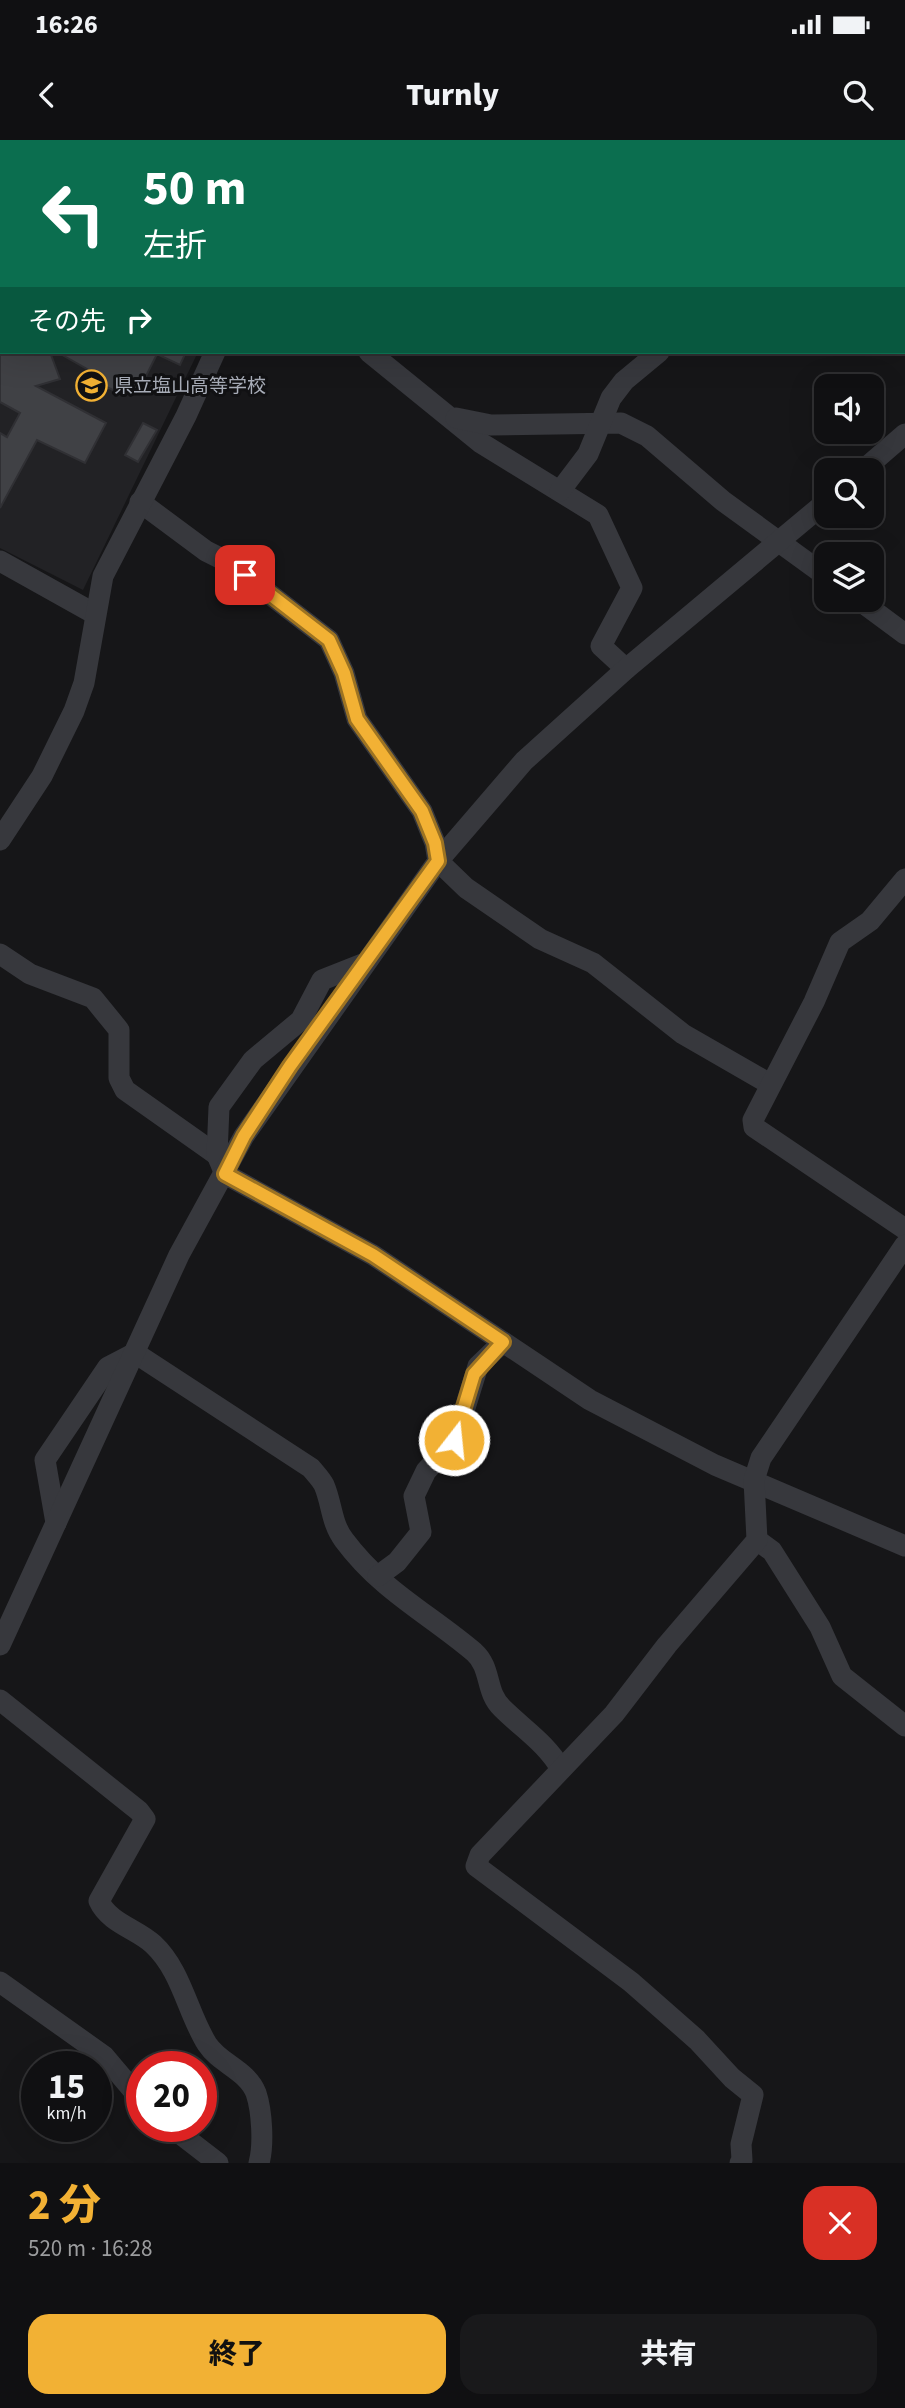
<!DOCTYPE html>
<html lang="ja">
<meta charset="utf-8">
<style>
:root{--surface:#101012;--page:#19191b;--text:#f1f3f6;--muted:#9c9d9f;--line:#303032;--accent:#f2b134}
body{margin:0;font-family:"Source Sans 3","Noto Sans JP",sans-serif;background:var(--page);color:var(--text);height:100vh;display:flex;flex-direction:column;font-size:26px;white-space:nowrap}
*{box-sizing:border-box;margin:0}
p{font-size:23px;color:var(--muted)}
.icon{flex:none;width:38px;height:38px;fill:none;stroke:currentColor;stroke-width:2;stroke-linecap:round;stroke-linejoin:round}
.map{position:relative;height:2023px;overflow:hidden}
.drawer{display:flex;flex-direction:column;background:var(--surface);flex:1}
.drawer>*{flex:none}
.hud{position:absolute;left:0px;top:0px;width:906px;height:214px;box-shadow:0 7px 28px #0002,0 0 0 2px var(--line);background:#0b6e4f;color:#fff;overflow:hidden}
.fabs{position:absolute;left:814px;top:234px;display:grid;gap:14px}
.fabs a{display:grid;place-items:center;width:70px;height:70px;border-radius:14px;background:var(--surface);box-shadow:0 7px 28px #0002,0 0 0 2px var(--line);font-size:35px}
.speed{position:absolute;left:21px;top:1911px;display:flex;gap:14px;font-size:35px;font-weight:700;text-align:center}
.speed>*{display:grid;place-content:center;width:91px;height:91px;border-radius:50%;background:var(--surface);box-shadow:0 7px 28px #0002,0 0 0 2px var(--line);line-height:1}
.speed small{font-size:18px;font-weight:400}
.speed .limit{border:10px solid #d22;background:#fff;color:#111}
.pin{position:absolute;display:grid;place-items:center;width:60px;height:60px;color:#fff;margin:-30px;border-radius:14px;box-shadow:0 4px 10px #0006}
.me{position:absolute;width:77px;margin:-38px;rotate:16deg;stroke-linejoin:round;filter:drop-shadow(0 0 5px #0008)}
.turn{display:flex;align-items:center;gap:24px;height:147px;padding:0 28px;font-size:32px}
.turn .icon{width:91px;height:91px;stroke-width:2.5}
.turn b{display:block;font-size:49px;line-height:60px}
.then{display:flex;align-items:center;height:66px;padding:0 28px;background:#0003;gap:14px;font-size:26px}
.round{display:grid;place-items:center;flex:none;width:74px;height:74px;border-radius:21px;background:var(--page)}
.head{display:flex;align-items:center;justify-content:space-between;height:119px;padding:0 28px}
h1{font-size:42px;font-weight:800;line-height:52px;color:var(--accent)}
.action{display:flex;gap:14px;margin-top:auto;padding:14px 28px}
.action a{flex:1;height:80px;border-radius:21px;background:var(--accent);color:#111;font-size:28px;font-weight:800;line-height:80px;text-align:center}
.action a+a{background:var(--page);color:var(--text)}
.status{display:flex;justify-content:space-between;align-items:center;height:49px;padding:0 35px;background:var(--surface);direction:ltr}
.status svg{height:19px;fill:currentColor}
header{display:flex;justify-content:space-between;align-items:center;height:91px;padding:0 28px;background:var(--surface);font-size:32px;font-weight:800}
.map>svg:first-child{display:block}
.built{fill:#222225}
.building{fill:#404145;stroke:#303034;stroke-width:2}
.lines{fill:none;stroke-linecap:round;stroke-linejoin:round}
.minor{stroke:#37383d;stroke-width:21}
.route-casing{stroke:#9d7322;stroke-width:18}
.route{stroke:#f2b134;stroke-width:12}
.labels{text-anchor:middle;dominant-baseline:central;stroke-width:6;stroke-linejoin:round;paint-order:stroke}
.poi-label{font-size:19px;fill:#a8adb8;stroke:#111113;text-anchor:start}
</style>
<div class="status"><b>16:26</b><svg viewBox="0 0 49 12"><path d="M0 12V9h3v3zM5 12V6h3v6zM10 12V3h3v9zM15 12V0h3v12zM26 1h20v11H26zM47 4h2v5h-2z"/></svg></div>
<header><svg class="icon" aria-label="back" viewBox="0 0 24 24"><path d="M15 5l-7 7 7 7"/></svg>Turnly<svg class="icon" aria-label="search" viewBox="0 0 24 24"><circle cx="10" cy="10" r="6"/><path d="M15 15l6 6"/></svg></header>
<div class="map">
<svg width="905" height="2023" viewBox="0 0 905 2023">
<rect width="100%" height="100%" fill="#161618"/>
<!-- built -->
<path class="built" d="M0,0L117,2H2V212H198L83,450L0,408Z"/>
<!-- building -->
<g class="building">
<path d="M0,212H50L60,239L36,246L106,283L85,323L37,300L0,368V293L7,297L20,273L0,262Z"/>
<path d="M57,212H186L180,225L157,214L138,252L118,243L115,251L98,243L101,237Z"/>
<path d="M143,283L157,290L138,322L125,315Z"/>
</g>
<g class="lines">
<!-- minor -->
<g class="minor">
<path d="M132,0L134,2"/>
<path d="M614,0L616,2"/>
<path d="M776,2L777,0"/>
<path d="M369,212L481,303L598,375L632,448L601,506L626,529"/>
<path d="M456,278L491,285L621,283L647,296L723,361L826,436"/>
<path d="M862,331L905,294"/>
<path d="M560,351L588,314L611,258L624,241L659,212"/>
<path d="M140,362L206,411L228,422L329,500L344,533L357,579L422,671L435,703L438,721L466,748L540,799L593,823L683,894L770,944"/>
<path d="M0,421L95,474"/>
<path d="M859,460L905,494"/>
<path d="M0,700L42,636L74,571L84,543L103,436L186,276L215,212"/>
<path d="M905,739L870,781L840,802L814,862L753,980L754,987L905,1089"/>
<path d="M0,814L30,834L93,858L119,890V938L125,950L217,1015"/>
<path d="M365,823L322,840L301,880L253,920L219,967L217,1015L225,1034L373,1115L590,1260L715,1325L905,1406"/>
<path d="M56,1383L45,1320L108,1227L135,1213L311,1328C315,1333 321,1339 324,1345C332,1363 331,1383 344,1400C382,1451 428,1473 474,1512C492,1528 485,1552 502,1568C523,1589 546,1603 561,1629"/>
<path d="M757,1400L772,1411L820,1487L842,1536L905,1586"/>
<path d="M378,1436L397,1422L421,1392L414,1356L426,1331L455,1300L478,1226L503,1202"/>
<path d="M0,1505L179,1115L244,996L438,721L524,621L626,529L826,362"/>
<path d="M0,1560L139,1671L145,1679L99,1761C109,1783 137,1789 153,1804C182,1831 187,1872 207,1904C220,1924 247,1930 256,1953C262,1971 264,2005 259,2023"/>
<path d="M0,1842L104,1916L142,1961"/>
<path d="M170,1986L218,2023"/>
<path d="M740,2023L742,2020L741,2004L753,1955L732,1938L697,1900L631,1842L476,1726L480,1715L614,1574L667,1505L757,1400L754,1340L761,1318L905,1105"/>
</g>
</g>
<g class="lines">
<defs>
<path id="route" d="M245,435L329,500L344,533L357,579L422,671L435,703L438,721L290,926L244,996L225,1034L373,1115L503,1202L474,1234L454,1300"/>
</defs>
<!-- route casing -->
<use href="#route" class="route-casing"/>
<!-- route -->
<use href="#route" class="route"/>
</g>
<!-- icons -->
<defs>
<symbol id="school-ring" viewBox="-11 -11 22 22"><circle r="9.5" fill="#111113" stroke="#f2b134" stroke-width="1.5"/><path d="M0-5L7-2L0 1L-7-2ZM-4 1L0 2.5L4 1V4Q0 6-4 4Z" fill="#f2b134"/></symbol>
</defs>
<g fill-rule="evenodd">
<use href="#school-ring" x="74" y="228" width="35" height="35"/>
</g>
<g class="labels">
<!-- poi labels -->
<g class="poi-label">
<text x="114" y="246">県立塩山高等学校</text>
</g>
</g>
</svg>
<div class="fabs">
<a><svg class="icon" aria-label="sound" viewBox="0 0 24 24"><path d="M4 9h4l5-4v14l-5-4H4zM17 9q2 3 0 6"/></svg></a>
<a><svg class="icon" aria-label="search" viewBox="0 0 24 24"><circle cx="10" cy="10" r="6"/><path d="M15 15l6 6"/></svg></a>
<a><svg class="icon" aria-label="layers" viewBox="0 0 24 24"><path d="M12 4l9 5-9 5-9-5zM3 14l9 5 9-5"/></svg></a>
</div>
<div class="speed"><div>15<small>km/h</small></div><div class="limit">20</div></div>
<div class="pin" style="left:245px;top:435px;background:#d93025"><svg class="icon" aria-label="arrive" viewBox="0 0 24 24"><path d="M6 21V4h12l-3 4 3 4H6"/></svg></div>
<svg class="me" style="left:454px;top:1300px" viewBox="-20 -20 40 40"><circle r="17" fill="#f2b134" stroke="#fff" stroke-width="3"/><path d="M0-11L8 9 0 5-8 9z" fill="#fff"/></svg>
<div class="hud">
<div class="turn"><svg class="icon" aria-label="left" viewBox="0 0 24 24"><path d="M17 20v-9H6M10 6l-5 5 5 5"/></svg><div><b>50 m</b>左折</div></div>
<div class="then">その先<svg class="icon" aria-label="right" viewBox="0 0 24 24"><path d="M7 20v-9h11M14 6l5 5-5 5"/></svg></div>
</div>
</div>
<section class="drawer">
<div class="head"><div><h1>2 分</h1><p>520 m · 16:28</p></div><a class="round" style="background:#d93025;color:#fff"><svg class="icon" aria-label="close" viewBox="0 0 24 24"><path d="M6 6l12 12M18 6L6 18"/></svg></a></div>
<div class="action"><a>終了</a><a>共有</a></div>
</section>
